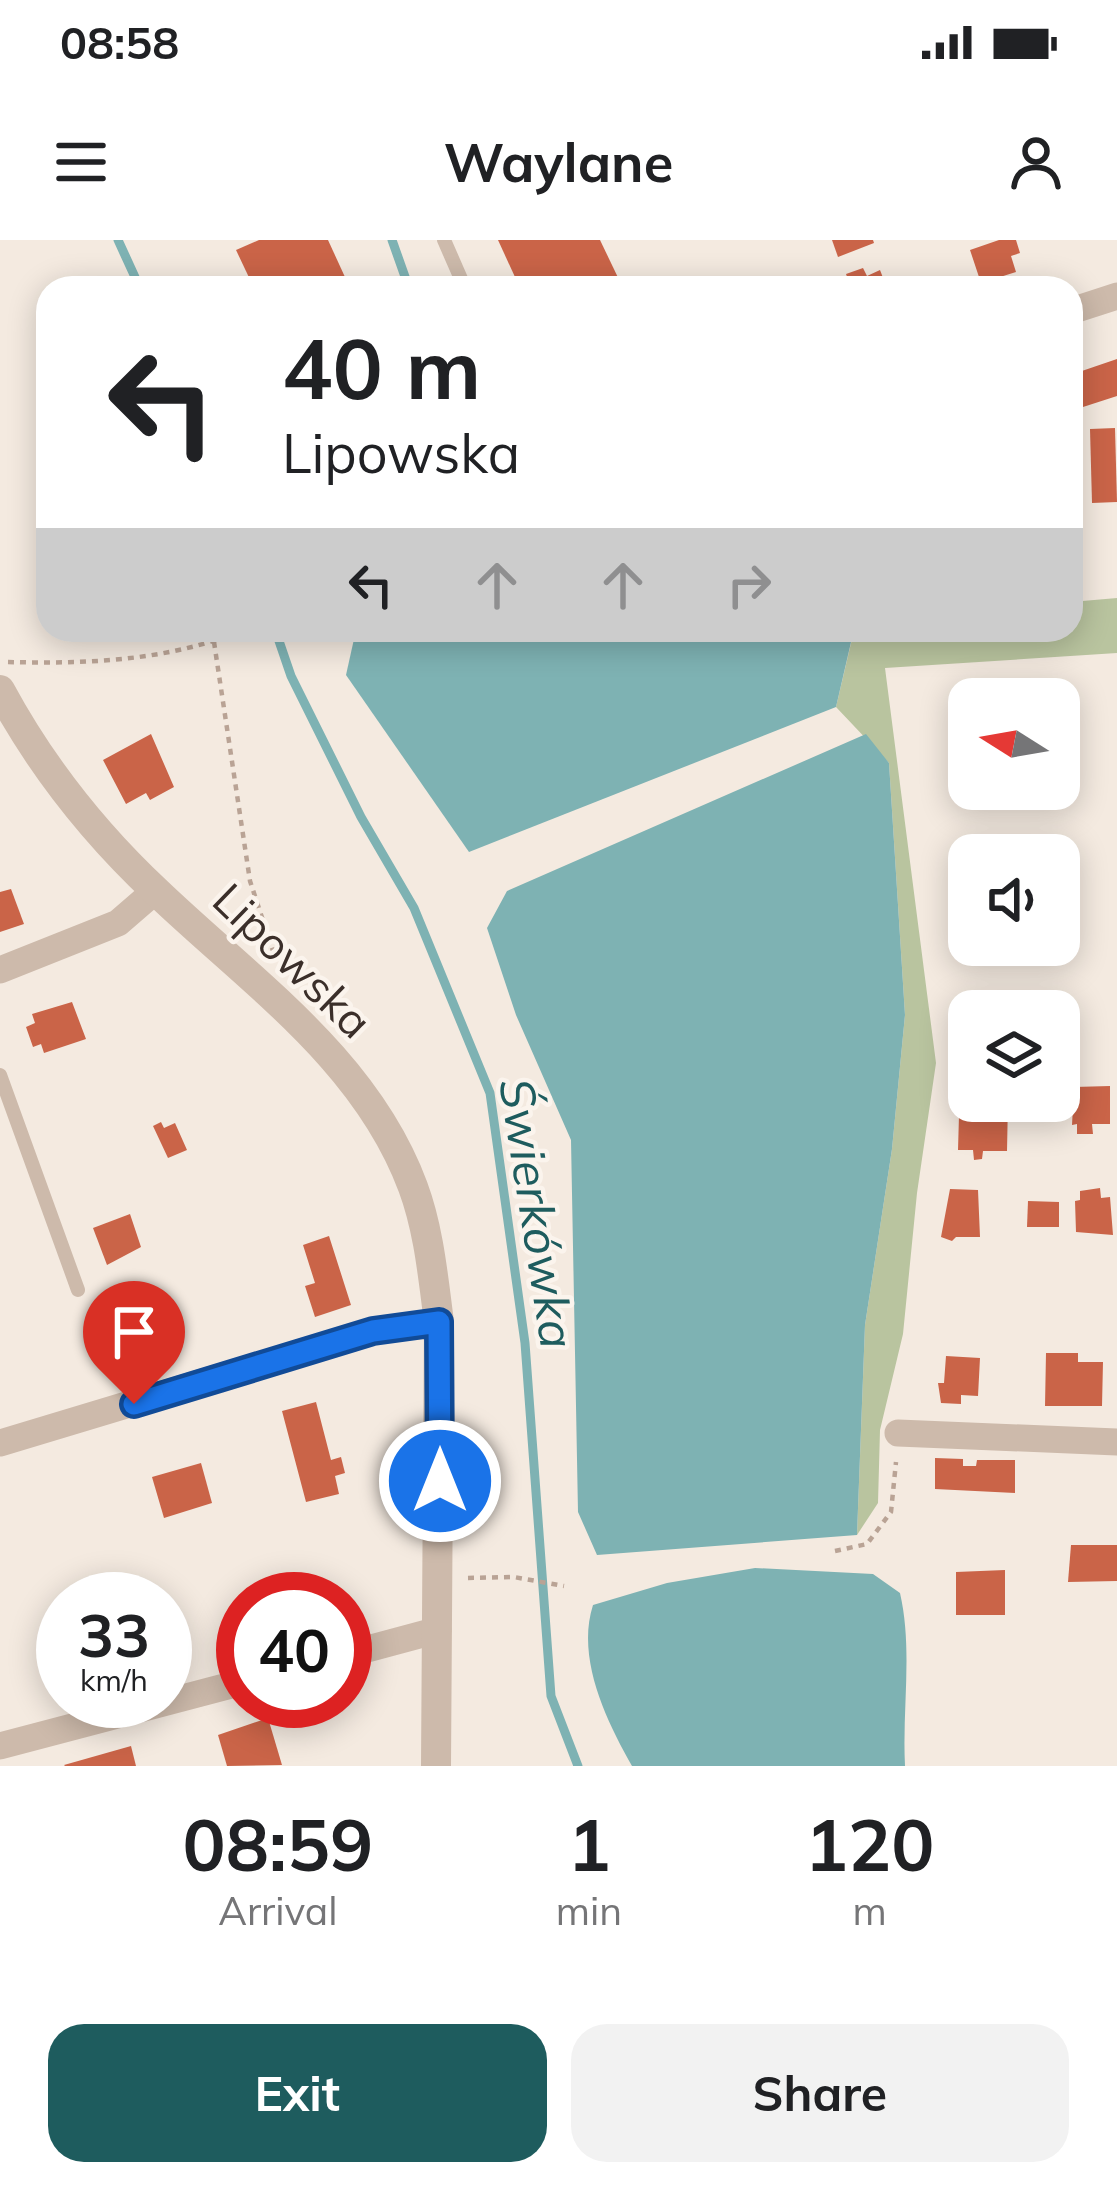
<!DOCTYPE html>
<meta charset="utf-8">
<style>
:root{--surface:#fff;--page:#f2f2f2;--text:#202124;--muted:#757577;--accent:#1e5c5e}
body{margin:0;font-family:Mulish,sans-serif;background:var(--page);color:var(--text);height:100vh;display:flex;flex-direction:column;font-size:45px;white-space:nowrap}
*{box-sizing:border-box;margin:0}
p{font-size:39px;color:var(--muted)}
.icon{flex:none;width:66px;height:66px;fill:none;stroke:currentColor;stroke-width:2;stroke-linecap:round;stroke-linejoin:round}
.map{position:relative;height:1526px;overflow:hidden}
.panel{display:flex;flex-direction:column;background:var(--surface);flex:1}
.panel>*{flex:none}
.banner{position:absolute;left:36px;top:36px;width:1047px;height:366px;border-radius:36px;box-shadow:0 6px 30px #0003;background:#fff;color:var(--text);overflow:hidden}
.needle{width:78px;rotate:281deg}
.buttons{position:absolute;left:948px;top:438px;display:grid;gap:24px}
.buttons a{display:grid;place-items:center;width:132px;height:132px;border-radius:24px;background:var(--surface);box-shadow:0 6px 30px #0003;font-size:60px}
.speed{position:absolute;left:36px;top:1332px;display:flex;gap:24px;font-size:60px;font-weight:700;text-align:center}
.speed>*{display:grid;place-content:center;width:156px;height:156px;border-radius:50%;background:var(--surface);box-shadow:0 6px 30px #0003;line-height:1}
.speed small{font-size:30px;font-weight:400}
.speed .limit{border:18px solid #d22;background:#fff;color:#111}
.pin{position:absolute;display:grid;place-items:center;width:102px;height:102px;color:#fff;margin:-123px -51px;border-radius:50% 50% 50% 0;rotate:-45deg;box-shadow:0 0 12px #0007}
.pin .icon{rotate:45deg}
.me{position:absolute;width:132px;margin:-66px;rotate:0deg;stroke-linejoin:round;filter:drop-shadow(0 0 9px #0008)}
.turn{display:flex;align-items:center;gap:42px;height:252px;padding:0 48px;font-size:54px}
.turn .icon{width:156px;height:156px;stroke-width:2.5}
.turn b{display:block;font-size:84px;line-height:102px}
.lanes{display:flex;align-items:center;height:114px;padding:0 48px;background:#0003;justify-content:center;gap:60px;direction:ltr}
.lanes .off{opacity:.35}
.eta{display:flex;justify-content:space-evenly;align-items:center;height:204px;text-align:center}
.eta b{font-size:72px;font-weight:700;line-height:84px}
.action{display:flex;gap:24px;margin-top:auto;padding:24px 48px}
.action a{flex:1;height:138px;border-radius:36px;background:var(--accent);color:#fff;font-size:48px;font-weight:700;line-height:138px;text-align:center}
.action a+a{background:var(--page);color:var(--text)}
.status{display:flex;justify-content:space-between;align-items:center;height:84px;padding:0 60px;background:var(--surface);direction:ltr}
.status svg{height:33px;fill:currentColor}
header{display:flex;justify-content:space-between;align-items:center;height:156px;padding:0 48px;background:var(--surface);font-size:54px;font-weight:700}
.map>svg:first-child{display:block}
.green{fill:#b9c49f}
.water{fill:#7eb2b3}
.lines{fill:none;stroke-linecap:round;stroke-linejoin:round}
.stream{stroke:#7eb2b3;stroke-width:9}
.building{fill:#ca6448}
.path{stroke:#b9a395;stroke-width:4.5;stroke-dasharray:6 6;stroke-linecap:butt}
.service{stroke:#cdbaab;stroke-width:14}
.minor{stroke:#cdbaab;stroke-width:27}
.tertiary{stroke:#cdbaab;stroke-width:30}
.route-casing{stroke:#114b97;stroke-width:30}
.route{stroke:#1a73e8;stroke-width:21}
.labels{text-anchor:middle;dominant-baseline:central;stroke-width:9;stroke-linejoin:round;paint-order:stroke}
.street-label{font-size:45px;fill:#3b2f2a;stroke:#fbf4ed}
.water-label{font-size:48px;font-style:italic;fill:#1e5c5e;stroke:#fbf4ed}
</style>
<div class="status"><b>08:58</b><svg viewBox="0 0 49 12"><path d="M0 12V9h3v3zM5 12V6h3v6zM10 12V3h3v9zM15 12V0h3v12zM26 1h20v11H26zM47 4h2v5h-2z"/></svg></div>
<header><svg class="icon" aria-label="menu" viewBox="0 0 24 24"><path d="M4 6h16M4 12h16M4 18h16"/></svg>Waylane<svg class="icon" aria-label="person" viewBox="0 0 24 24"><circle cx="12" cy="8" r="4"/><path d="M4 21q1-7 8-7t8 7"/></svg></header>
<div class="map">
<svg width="1117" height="1526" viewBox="0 0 1117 1526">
<rect width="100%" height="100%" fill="#f4eae0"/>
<!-- green -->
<path class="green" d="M1117,358V413L885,428L936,823L917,953L903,1094L880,1190L878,1263L857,1295L865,1085L892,909L905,775L889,523L836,467L852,399L849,390H1071V362Z"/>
<!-- water -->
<g class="water">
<path d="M356,390H849L852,398L836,467L469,612L346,435Z"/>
<path d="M866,494L889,523L905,775L892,909L865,1085L857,1295L597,1315L578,1272L571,900L516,775L487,688L507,651Z"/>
<path d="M755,1328L873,1334L900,1353C913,1410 902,1468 905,1526H632C606,1480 576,1418 593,1365L667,1343Z"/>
</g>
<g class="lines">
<!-- stream -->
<g class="stream">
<path d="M118,0L140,48"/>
<path d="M392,0L409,48"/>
<path d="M278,398L291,436L361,577L414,668L490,853L525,1103L551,1456L578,1526"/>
</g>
</g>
<!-- building -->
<g class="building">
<path d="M259,0H328L350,48H254L236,10Z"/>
<path d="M498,0H600L623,48H520Z"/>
<path d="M832,0H873L874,3L838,17Z"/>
<path d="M999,0H1016L1020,13L1011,16L1016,32L981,43L970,10Z"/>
<path d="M863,28L867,36L880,30L887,48H836L849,42L846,34Z"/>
<path d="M1117,119V156L1083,167L1073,134Z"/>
<path d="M1115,188L1117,262L1092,263L1090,189Z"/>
<path d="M151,494L174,547L150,560L146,553L126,564L103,520Z"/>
<path d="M11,649L24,684L0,692V652Z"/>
<path d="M72,762L86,799L44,813L41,804L33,807L26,787L35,783L32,774Z"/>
<path d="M960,841H969V861H1008L1007,911H983L982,919L974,920L973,910H958Z"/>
<path d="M1110,846V884H1092L1093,894H1077V884L1072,885L1074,847Z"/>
<path d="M161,882L164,888L175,883L187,910L168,918L153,886Z"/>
<path d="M1100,948L1101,958L1110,957L1113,995L1076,992L1075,961L1080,960V951Z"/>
<path d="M950,949L978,950L980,997H956L952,1001L941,997Z"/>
<path d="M1028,961L1059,962V987H1027Z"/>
<path d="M130,974L141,1007L107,1025L93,988Z"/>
<path d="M329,996L351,1065L315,1077L305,1046L315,1043L303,1005Z"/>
<path d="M1046,1113H1078V1122H1103L1102,1166H1045Z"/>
<path d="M946,1116L980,1118L978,1156L961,1155V1164L941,1163L938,1143H944Z"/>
<path d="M316,1162L331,1220L341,1217L345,1233L335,1236L339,1254L306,1262L282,1171Z"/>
<path d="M935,1218L963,1219V1226H976L977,1220H1015V1253L935,1249Z"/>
<path d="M201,1223L212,1263L164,1278L152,1237Z"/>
<path d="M1071,1305H1117V1341L1068,1342Z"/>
<path d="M1005,1330V1375H956V1332Z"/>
<path d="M268,1478L282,1525L227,1526L218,1495Z"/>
<path d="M131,1506L136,1526H65L64,1525Z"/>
</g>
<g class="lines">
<!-- path -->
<g class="path">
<path d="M214,402L250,641L276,720"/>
<path d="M8,422C87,424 169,421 243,390"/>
<path d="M835,1311L867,1304L891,1272L896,1222"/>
<path d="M468,1338L514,1337L564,1346"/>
</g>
<!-- service -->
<g class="service">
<path d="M444,0L465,48"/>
<path d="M0,835L78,1050"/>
</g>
<!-- minor -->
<g class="minor">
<path d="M1071,71L1117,56"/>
<path d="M0,730L118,683L155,651"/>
<path d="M898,1193L1117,1202"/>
<path d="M0,1203L372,1091L439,1082"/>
<path d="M345,1415L438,1390"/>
<path d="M0,1506L243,1442"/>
</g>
<!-- tertiary -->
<path class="tertiary" d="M0,450C41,526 94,593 157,652C251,742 366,820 413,947C429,990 433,1037 439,1082L436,1526"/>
</g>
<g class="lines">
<defs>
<path id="route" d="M134,1164L373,1091L439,1082L440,1241"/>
</defs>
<!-- route casing -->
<use href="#route" class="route-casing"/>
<!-- route -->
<use href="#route" class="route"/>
</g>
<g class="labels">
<!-- street labels -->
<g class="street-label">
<text transform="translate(293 720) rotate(44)">Lipowska</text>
</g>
<!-- water labels -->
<g class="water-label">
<text transform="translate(538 973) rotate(81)">Świerkówka</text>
</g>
</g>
</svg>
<div class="buttons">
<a><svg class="needle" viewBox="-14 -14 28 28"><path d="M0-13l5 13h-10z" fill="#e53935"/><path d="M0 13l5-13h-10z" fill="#757577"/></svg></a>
<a><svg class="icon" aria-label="sound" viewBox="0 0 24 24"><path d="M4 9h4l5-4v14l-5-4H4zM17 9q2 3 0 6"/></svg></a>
<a><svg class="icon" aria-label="layers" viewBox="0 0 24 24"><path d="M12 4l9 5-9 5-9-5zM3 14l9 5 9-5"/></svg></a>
</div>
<div class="speed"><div>33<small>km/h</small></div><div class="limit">40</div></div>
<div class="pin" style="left:134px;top:1164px;background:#d93025"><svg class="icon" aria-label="arrive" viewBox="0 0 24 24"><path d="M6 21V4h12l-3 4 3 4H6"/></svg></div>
<svg class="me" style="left:440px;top:1241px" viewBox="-20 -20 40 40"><circle r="17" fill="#1a73e8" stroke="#fff" stroke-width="3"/><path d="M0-11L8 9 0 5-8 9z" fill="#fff"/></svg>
<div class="banner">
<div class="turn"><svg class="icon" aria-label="left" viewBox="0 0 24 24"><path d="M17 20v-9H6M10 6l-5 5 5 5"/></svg><div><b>40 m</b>Lipowska</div></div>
<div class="lanes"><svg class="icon" aria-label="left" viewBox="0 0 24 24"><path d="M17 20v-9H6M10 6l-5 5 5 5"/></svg><svg class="icon off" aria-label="ahead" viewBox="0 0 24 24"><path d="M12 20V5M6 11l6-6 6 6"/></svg><svg class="icon off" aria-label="ahead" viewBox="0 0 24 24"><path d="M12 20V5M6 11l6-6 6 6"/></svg><svg class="icon off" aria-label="right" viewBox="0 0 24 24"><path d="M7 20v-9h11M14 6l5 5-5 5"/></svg></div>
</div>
</div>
<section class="panel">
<div class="eta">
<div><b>08:59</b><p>Arrival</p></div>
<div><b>1</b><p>min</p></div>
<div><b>120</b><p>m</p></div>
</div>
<div class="action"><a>Exit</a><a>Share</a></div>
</section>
